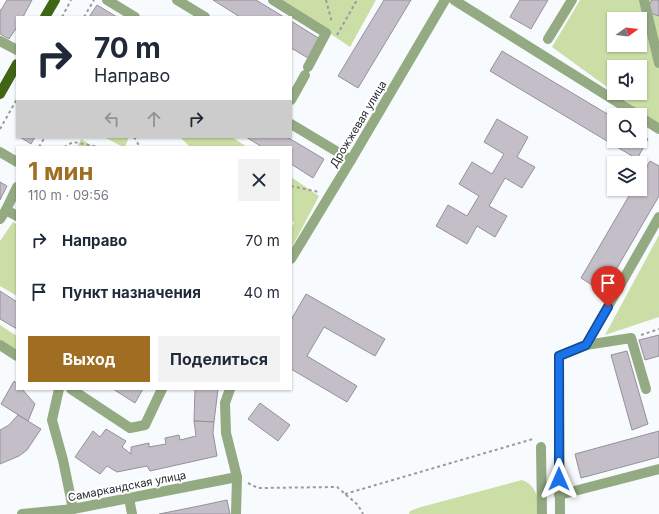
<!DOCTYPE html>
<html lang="ru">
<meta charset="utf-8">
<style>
:root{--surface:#fff;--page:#f2f2f3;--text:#1f2937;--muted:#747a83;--accent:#9f6e22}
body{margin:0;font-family:Inter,sans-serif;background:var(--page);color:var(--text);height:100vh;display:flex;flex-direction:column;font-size:15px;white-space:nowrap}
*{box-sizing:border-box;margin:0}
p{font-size:13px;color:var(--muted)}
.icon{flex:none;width:22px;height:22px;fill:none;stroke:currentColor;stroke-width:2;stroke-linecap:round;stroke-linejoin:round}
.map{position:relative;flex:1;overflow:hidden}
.sheet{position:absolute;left:16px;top:146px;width:276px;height:244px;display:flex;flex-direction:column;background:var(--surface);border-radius:0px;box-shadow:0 1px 3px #0004}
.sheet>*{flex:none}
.hud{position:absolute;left:16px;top:16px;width:276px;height:122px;border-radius:0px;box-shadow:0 1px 3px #0004;background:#fff;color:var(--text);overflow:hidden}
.needle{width:26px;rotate:75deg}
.fabs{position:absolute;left:607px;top:12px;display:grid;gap:8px}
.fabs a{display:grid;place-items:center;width:40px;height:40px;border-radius:0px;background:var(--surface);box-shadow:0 1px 3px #0004;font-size:20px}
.pin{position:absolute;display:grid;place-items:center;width:34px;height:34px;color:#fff;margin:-41px -17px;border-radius:50% 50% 50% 0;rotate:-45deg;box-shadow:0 0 4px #0007}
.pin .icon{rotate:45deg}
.me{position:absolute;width:44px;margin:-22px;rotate:0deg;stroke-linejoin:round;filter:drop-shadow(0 0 3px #0008)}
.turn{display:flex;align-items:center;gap:14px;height:84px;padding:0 12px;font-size:18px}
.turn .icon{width:52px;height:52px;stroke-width:2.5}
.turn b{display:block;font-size:28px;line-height:34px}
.lanes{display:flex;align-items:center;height:38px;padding:0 12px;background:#0003;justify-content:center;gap:20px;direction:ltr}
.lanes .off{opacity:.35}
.round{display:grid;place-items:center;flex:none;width:42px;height:42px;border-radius:0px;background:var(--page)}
.head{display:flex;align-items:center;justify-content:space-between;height:68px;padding:0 12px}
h1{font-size:24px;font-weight:700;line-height:30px;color:var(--accent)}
.cta{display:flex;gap:8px;margin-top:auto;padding:8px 12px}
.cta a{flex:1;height:46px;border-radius:0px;background:var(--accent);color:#fff;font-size:16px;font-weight:700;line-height:46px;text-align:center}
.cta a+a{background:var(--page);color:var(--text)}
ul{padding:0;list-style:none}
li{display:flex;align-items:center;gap:12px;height:52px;padding:0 12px}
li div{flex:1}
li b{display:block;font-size:15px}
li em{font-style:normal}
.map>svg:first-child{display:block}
.green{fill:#cbdea6;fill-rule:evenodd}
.building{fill:#c3bec7;stroke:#95919a}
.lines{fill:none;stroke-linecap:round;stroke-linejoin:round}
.path{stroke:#989b9e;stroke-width:2;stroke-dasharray:3 3;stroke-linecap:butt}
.minor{stroke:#94aa82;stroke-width:10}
.major{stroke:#406613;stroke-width:10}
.route-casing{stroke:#114b97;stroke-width:10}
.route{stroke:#1a73e8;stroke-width:7}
.labels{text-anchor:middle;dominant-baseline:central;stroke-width:4;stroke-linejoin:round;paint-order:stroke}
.street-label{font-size:11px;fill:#2a2c2f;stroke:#fff}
</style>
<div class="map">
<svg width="659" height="514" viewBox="0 0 659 514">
<rect width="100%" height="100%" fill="#f8fbfe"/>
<!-- green -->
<g class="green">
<path d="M281,0H376L350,47Z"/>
<path d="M580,0H659V125L615,93H640V67H614V92L552,47ZM614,19H640V45H614Z"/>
<path d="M104,137H129L125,147H123Z"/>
<path d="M180,137H232L247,147H185L189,146Z"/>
<path d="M81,139L94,147H77Z"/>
<path d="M291,177L319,196L291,249V229L294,222L291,221Z"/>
<path d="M13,222L17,225V296L0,286V241Z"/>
<path d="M659,235V317L605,335Z"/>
<path d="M0,325L17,336V351L0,341Z"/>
<path d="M522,480C537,485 538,500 541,514H409L410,511L421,507Z"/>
</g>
<!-- building -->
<g class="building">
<path d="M7,0H32L23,17H17V27L9,39L0,34V10H1Z"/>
<path d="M213,0H256L284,17H240Z"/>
<path d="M384,0H411L358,88L338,76Z"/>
<path d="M520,0H548L531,29L510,17Z"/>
<path d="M652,0H659V16L650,13L648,7Z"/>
<path d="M97,5L117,17H89Z"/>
<path d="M291,21L320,39L308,58L291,48Z"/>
<path d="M502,51L614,118V141H640V134L648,139L637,159L490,71Z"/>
<path d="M497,119L528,137L517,157L535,167L522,188L505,178L489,206L507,216L495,237L477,226L467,244L436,226L448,205L467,216L479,196L459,184L472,162L492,174L504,154L484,142Z"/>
<path d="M20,137H35L31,144Z"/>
<path d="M246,137H287L324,159L313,178L291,164V147H262Z"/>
<path d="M650,161L659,166V196L603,292L581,278L633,189H640V178Z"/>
<path d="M0,182L7,186L0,200Z"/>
<path d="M0,291L17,302V329L0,319Z"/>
<path d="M306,294L385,339L375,356L324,327L307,356L357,386L347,402L291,369V320Z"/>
<path d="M659,335V356L645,360L639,340Z"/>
<path d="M627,351L648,424L632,430L611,355Z"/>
<path d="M14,381L17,384V389H22L35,404L28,421L1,404Z"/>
<path d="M113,389H143L135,403Z"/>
<path d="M195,389H218L214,422L194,421Z"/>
<path d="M260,403L290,425L278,441L248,419Z"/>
<path d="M18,415L41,429L27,450L19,456L0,464V430L9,425Z"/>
<path d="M194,421L214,422L213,433L217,456L150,471L147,466L117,472L107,466L100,474L75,457L93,431L100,437L106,429L126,441L122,447L131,454V447L149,443V447L166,444L165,438L179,435L180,440L196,436Z"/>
<path d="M659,431V457L581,478L575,454Z"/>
<path d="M227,500L230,514H159L199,506Z"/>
</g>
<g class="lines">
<!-- path -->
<g class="path">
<path d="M326,0L332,23"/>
<path d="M62,17L71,0"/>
<path d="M84,17L94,0"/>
<path d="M337,35L357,0"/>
<path d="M0,129L17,99"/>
<path d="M134,137L140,147"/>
<path d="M39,147L45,137"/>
<path d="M64,147L73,142L99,147"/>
<path d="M291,186L319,192"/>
<path d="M641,335L659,329"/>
<path d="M248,483L258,488L337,487L358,505L363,514"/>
<path d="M345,494L533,439"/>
</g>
<!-- minor -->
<g class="minor">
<path d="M107,0L135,17"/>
<path d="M177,0L205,17"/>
<path d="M273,0L326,33L308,67"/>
<path d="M454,0L638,115"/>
<path d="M644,0L659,63"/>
<path d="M548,39L572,0"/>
<path d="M0,41L17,50"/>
<path d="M291,100L305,75"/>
<path d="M640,117L659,129"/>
<path d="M291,124L351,160"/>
<path d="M0,152L17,162"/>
<path d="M17,187L6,210L17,216"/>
<path d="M0,219L6,210"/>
<path d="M291,259L351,160L445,0"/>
<path d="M0,345L17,356"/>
<path d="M586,345L631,338L646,389"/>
<path d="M59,389L52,420L63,460L73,509"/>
<path d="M71,389L130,428L145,425L162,389"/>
<path d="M230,389L225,403L226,433L237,477L236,514"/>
<path d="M541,447L542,514"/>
<path d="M559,495L659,469"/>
<path d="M129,498L132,514"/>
<path d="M22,514L73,509L237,477"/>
<path d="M560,514L559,356L586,345L659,217"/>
</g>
<!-- major -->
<g class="major">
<path d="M45,17L55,0"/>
<path d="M0,94L17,64"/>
</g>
</g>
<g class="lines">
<defs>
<path id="route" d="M559,479V356L586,345L608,307"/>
</defs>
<!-- route casing -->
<use href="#route" class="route-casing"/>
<!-- route -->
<use href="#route" class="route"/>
</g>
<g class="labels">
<!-- street labels -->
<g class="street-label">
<text transform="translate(358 124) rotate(-59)">Дрожжевая улица</text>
<text transform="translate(127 486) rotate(-11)">Самаркандская улица</text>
</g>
</g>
</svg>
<div class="fabs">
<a><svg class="needle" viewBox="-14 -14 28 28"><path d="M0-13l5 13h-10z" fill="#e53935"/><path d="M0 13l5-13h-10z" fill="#747a83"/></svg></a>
<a><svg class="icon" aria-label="sound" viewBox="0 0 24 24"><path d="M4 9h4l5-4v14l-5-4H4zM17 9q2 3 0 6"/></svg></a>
<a><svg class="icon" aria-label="search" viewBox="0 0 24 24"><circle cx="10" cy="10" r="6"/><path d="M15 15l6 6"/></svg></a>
<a><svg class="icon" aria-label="layers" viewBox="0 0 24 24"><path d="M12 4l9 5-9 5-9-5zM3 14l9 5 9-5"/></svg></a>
</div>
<div class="pin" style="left:608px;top:307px;background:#d93025"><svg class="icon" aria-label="arrive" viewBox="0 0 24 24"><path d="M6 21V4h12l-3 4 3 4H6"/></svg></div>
<svg class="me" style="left:559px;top:479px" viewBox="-20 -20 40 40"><path d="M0-17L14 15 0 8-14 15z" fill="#1a73e8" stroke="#fff" stroke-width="4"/></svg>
<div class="hud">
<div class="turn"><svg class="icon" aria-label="right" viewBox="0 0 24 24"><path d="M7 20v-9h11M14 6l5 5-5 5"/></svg><div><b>70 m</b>Направо</div></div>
<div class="lanes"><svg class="icon off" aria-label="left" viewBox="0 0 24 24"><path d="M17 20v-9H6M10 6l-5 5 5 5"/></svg><svg class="icon off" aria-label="ahead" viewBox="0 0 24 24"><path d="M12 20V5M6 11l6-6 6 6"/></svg><svg class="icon" aria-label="right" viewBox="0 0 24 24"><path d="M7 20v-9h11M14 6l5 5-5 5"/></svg></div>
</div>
<section class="sheet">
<div class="head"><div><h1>1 мин</h1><p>110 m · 09:56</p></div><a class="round"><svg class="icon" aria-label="close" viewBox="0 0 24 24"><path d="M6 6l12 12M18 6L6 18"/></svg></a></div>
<ul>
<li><svg class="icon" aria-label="right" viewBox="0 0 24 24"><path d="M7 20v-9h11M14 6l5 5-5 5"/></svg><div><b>Направо</b></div><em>70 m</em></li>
<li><svg class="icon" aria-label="arrive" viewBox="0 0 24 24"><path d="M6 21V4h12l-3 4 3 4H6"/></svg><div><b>Пункт назначения</b></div><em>40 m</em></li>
</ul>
<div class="cta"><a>Выход</a><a>Поделиться</a></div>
</section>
</div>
